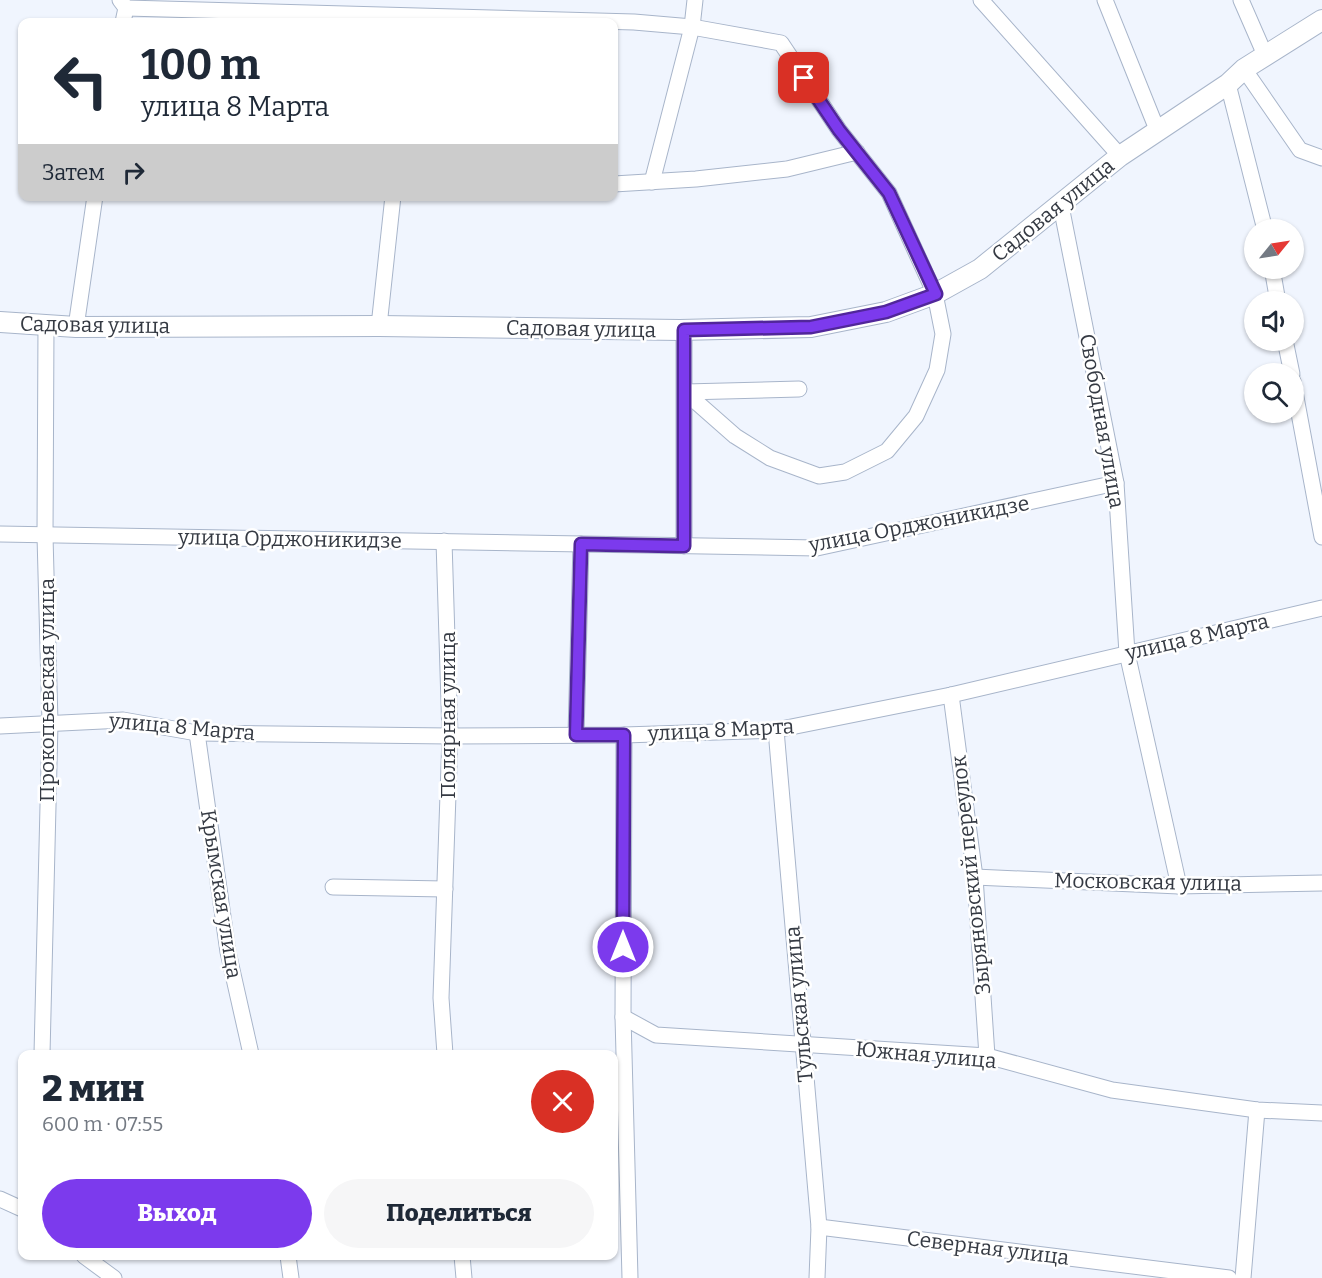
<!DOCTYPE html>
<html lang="ru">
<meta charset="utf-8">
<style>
:root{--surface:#fff;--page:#f6f6f7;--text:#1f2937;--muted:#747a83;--accent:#7c3aed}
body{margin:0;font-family:Bitter,serif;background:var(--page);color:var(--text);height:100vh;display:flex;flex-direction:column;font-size:22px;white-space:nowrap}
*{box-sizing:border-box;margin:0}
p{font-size:20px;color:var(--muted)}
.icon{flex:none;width:33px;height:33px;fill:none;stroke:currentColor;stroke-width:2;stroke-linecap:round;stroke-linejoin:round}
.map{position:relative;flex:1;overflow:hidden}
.sheet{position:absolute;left:18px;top:1050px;width:600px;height:210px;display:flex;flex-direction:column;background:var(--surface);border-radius:12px;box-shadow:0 2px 4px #0004}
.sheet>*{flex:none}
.guide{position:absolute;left:18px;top:18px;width:600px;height:183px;border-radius:12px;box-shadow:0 2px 4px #0004;background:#fff;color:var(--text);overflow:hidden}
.needle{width:39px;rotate:60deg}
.fabs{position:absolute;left:1244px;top:219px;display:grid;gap:12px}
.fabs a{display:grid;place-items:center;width:60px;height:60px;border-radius:50%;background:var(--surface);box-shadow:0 2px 4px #0004;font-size:30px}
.pin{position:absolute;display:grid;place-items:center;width:51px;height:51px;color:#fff;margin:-26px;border-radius:12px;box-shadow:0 3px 9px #0006}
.me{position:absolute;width:66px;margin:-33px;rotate:0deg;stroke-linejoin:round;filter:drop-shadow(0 0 4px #0008)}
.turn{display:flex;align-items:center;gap:21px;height:126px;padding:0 24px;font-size:27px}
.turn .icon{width:78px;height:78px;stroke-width:2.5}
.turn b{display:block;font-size:42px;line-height:51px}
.then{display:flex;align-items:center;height:57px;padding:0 24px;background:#0003;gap:12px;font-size:22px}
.round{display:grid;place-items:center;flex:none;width:63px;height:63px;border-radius:32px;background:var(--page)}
.summary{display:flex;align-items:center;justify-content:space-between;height:102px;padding:0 24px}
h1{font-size:36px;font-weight:800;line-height:45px}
.cta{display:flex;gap:12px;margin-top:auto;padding:12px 24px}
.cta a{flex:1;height:69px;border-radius:36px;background:var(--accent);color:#fff;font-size:24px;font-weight:800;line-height:69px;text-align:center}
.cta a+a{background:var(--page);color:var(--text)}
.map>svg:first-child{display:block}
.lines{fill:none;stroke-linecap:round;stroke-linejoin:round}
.minor-casing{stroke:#a8b5ca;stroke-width:17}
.tertiary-casing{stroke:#a8b5ca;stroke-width:22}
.minor{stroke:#fff;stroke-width:15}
.tertiary{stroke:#fff;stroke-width:20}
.route-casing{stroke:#51269a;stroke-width:15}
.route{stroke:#7c3aed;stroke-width:10}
.labels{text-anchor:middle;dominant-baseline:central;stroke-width:5;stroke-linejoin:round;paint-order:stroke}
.street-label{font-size:21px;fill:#353a43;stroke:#fff}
</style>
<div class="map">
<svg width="1322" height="1278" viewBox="0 0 1322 1278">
<rect width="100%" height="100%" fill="#f0f5fe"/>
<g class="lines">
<defs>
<g id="minor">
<path d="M120,0L126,8L123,22"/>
<path d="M981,0L1120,156"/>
<path d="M1105,0L1158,132"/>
<path d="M1241,0L1265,55"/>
<path d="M126,8L634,22L692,27L781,43L839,130L889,193L935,294L943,334L937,370L916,416L887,451L845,472L819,476L770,458L735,436L685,392"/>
<path d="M1244,69L1300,150L1322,158"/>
<path d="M1228,84L1265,230"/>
<path d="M652,182L692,27L695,0"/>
<path d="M614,184L696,179L787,169L857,152"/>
<path d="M1061,206L1116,483L1127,653L1179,886"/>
<path d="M1272,268L1278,302"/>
<path d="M379,326L393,196"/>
<path d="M76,327L95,196"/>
<path d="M684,330V546"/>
<path d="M1285,340L1292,374"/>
<path d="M1293,381L1322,537"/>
<path d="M685,392L799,389"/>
<path d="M0,534L817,548L1116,483"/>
<path d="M444,541L450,736L441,998L445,1054"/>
<path d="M951,695L975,877L987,1056"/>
<path d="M0,726L123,720L197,733L450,736L624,735L776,730L951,695L1322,608"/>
<path d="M776,730L819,1227L817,1278"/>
<path d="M197,733L228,952L251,1054"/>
<path d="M576,735L581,544"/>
<path d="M624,735L623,1017L630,1278"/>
<path d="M975,877L1179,886L1322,883"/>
<path d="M333,887L445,889"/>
<path d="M623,1017L656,1035L987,1056L1112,1090L1257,1110L1322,1113"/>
<path d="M42,1054L50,723L45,536L46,325"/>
<path d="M0,1199L22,1209"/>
<path d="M819,1227L1229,1278"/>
<path d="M84,1256L114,1278"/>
<path d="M288,1256L291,1278"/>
<path d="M462,1256L464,1278"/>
<path d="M1243,1278L1257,1110"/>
</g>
<path id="tertiary" d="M0,322L76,327L379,326L680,330L811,327L886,312L935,294L980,269L1120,156L1228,84L1244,69L1322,20"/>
</defs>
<!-- minor casing -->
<use href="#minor" class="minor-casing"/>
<!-- tertiary casing -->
<use href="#tertiary" class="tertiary-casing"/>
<!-- minor -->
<use href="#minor" class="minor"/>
<!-- tertiary -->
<use href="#tertiary" class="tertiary"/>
</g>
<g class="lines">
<defs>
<path id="route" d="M623,947L624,735H576L581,544L684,546V330L811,327L886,312L936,294L889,193L839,130L804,78"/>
</defs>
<!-- route casing -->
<use href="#route" class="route-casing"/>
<!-- route -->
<use href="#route" class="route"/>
</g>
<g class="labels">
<!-- street labels -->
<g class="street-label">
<text transform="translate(1053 210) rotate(-39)">Садовая улица</text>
<text transform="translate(95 325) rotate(1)">Садовая улица</text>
<text transform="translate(581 329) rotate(1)">Садовая улица</text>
<text transform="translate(1102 421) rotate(80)">Свободная улица</text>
<text transform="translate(919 524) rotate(-11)">улица Орджоникидзе</text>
<text transform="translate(290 539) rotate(1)">улица Орджоникидзе</text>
<text transform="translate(1197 637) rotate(-13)">улица 8 Марта</text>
<text transform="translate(47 690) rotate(-90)">Прокопьевская улица</text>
<text transform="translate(448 715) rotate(-90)">Полярная улица</text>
<text transform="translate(182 727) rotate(5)">улица 8 Марта</text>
<text transform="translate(721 730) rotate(-3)">улица 8 Марта</text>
<text transform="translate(971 875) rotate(-96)">Зыряновский переулок</text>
<text transform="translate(1148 882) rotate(1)">Московская улица</text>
<text transform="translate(221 894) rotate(81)">Крымская улица</text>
<text transform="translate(799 1004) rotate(-95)">Тульская улица</text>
<text transform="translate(926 1055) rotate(5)">Южная улица</text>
<text transform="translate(988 1248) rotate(7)">Северная улица</text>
</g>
</g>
</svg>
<div class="fabs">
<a><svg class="needle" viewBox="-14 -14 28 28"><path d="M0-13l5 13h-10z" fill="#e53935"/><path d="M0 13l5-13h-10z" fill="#747a83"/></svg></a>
<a><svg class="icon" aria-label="sound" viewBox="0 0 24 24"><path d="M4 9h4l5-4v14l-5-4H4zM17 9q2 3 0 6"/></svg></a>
<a><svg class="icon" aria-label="search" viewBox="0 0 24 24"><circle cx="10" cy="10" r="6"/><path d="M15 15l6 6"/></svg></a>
</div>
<div class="pin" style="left:804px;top:78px;background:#d93025"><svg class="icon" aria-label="arrive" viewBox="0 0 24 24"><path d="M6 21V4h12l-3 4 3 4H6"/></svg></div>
<svg class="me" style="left:623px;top:947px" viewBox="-20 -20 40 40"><circle r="17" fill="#7c3aed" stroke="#fff" stroke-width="3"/><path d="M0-11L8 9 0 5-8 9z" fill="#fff"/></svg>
<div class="guide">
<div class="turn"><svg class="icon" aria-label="left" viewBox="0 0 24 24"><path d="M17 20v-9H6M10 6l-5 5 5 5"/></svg><div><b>100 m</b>улица 8 Марта</div></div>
<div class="then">Затем<svg class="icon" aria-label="right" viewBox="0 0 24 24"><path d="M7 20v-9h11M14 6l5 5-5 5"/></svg></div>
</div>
<section class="sheet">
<div class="summary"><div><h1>2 мин</h1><p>600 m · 07:55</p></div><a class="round" style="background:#d93025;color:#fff"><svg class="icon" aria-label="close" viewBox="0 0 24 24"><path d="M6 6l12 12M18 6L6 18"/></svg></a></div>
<div class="cta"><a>Выход</a><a>Поделиться</a></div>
</section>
</div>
